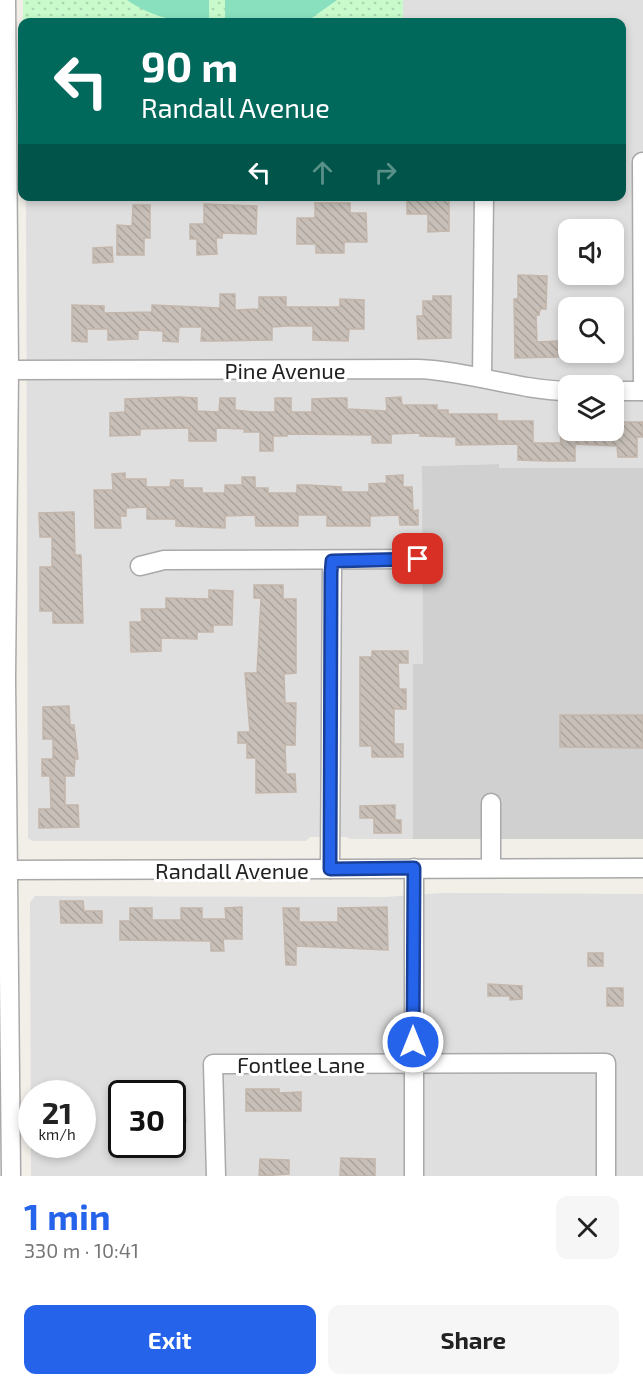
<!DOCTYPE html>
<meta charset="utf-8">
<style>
:root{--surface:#fff;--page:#f6f6f6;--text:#222;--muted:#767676;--accent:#2563eb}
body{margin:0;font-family:"Exo 2",sans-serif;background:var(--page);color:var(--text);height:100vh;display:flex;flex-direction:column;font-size:22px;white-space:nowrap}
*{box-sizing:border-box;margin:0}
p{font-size:20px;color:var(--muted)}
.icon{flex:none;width:33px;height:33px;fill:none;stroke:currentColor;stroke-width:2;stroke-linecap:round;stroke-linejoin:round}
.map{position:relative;height:1176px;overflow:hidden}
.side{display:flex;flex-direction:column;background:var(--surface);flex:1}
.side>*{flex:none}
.guide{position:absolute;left:18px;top:18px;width:608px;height:183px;border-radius:12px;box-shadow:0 3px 9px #0003;background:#00695c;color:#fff;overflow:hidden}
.fabs{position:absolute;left:558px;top:219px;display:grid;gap:12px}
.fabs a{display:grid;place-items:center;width:66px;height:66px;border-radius:12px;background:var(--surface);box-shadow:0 3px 9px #0003;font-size:30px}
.speed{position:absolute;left:18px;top:1080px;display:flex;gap:12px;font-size:30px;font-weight:700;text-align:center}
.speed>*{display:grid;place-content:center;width:78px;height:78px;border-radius:50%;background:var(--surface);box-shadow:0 3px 9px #0003;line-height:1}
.speed small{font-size:15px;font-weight:400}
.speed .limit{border:3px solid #111;border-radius:9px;background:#fff;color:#111}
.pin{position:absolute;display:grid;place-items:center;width:51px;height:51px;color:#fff;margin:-26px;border-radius:12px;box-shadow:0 3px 9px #0006}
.me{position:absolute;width:66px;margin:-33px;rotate:0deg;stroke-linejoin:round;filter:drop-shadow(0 0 4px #0008)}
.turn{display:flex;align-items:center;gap:21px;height:126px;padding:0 24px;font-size:27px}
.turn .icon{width:78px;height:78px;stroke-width:2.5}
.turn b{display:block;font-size:42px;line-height:51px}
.lanes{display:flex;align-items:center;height:57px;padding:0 24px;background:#0003;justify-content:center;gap:30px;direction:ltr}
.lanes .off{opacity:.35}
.round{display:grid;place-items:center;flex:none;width:63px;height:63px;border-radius:12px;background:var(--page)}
.headline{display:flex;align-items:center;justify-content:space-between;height:102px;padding:0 24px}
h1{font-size:36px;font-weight:700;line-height:45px;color:var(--accent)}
.action{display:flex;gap:12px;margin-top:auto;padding:12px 24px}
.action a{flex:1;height:69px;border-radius:12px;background:var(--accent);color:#fff;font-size:24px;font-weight:700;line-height:69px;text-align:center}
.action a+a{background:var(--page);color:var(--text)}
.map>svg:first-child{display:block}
.residential{fill:#e0dfdf;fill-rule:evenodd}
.religious{fill:#d0d0d0}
.park{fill:url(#park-dots)}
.pitch{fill:#88e0be}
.building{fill:url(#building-back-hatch);stroke:#c4b6ab;stroke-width:1.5}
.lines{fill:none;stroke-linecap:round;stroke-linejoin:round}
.minor-casing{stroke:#a9a9a9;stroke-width:21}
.minor{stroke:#fff;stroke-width:18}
.route-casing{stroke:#184099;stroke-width:15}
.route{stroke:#2563eb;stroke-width:10}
.labels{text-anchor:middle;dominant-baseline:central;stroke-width:6;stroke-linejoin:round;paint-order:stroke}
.street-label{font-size:22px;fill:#222;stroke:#fff}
</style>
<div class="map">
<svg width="643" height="1176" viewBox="0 0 643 1176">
<defs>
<pattern id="park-dots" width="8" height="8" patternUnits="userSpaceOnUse" patternTransform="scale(1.5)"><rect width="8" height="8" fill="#c8facc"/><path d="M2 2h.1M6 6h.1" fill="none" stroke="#acd6af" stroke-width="1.8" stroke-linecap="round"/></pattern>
<pattern id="building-back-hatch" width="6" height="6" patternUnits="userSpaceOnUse" patternTransform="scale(1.5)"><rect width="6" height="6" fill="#c7bfb8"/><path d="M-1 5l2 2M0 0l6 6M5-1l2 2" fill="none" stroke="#aba49e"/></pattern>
</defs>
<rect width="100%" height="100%" fill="#f2efe9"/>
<!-- residential -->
<g class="residential">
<path d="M403,0H643V468H499L498,464L423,466V664L413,665V839H350L347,837H310L306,841H32L28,838L26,197L621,196V22H403ZM568,230H614V274H568ZM568,308H614V352H568ZM568,386H614V430H568Z"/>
<path d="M442,893L643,894V1176H31L30,902L35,896L385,897ZM32,1094H82V1144H32ZM122,1094H172V1144H122Z"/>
</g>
<!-- religious -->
<path class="religious" d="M499,464V468H643V839H413V664H423L422,466Z"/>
<!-- park -->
<rect class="park" x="23" y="0" width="380" height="22"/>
<!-- pitch -->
<g class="pitch">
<path d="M127,0H209V22C177,22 153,18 127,0Z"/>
<path d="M225,0H337L306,22H225Z"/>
</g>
<!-- building -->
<g class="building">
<path d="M449,199V231L428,232V214H407V200Z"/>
<path d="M315,203H350V213H366L367,242H344V253H316V244H297V218H315Z"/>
<path d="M204,204L257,206L256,234L222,233V238H216L217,254L197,255V239H190V224H204Z"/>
<path d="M133,205H150V238H144V255H117V225L132,226Z"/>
<path d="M112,247L113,262L93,263V248Z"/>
<path d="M518,275L547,276L546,309H540L539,315H536L537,342L558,341V357L515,358L514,299H518Z"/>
<path d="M220,294H235V310L259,309V297H286V307H340V299L364,300V329H349L348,341L313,340V326H287L272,327V340L214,341H201L202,327H179L178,342L163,341V331L138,330V339L108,340V329H87V342L72,341V305L104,306V313L152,312V305L220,308Z"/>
<path d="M433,296H451V338L418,339L417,316H423V301H433Z"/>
<path d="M179,397L197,398V411L219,412L220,398H235V410L253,412H275V398H291V412H312V399L335,398H347V409L387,411L386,398L401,397L402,405H437V410H448V414H497V421H533V443H561L560,430H614V422H643V437H637V457H618L617,446L575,444V461H548L518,460V444L456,445V437L420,436V433L391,434V443H372V435L287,434V436H273V451H260V432H244L245,429L216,428V441H189V428L140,429V435L110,436V413L125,412V399Z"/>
<path d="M125,473V479H146V487H170L171,480H183V488H202V493H225V485H242V477H255V488H268V493H297V485H308L341,487V492H369V484L387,483L386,476L403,475V487H412L413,511L418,510V525H400L399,515L370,516V526H327V515H298V526H256L255,515L225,516V528L176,526V519H147V507L126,508V516H120L121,528H95L94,490H113L112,474Z"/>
<path d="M74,512L75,555H81L83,623H53V611H40V567H52V537H40L39,513Z"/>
<path d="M254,585H283V599H296V673L284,674L285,703H296L295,745H285L286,774H295L296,792L256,793V758H247V743H238V732H250L245,673H257L261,598H254Z"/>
<path d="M209,590L233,591L232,625H213V632H197V639L161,638V651L131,652L130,622H142L141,609H166V598L209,599Z"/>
<path d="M372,651H408V663H398L399,689H406V709H394V744H403V757H372V746H360V657H372Z"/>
<path d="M69,706L70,725H74L78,759H75L74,776H65V805H78L79,827L39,828V809H51L50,776H42V759H53V739H43V707Z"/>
<path d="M560,715H643V748L560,747Z"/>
<path d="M395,805V820H401V833H374V818H360V806Z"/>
<path d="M60,901H83L84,911H102V923H61Z"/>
<path d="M242,907V939H223L224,951H211V941L120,940V921H130V908H152V920H181V908H202V919H226L225,908Z"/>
<path d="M387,907L388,950L296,946V965H286L283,908H299V922H338V908Z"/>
<rect x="588" y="953" width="15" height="13"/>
<path d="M488,984L522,986V999L510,1000V996H488Z"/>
<rect x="607" y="988" width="16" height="18"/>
<path d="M246,1089H279V1093L301,1092V1111H246Z"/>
<path d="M172,1107H185L186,1122H172Z"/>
<path d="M341,1158L375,1159V1176H340Z"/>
<path d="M260,1159L289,1160V1174L259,1176Z"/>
</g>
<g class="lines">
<defs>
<g id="minor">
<path d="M6,0L9,370L6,679L11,1176"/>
<path d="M642,162L643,391"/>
<path d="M0,370L418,369C469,371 517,390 568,391"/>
<path d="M482,378L484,196"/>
<path d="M614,391H643"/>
<path d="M140,566L164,560L418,559"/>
<path d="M491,803V867"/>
<path d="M414,868V1176"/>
<path d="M330,869L332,561"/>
<path d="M0,870L643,868"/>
<path d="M216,1176L213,1064L606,1063V1176"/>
</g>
</defs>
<!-- minor casing -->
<use href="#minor" class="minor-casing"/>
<!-- minor -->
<use href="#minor" class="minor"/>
</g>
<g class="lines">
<defs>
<path id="route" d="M413,1042L414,868L330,869L331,573L332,561L418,559"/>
</defs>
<!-- route casing -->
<use href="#route" class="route-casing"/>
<!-- route -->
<use href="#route" class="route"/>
</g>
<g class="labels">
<!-- street labels -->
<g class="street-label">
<text x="285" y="370">Pine Avenue</text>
<text x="232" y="870">Randall Avenue</text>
<text x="301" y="1064">Fontlee Lane</text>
</g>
</g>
</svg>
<div class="fabs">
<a><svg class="icon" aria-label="sound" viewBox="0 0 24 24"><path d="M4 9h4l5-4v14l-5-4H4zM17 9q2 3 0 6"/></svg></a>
<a><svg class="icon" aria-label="search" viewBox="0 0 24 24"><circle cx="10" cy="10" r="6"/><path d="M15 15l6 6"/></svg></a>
<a><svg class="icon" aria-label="layers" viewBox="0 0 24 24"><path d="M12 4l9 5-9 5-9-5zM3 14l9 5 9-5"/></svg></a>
</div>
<div class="speed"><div>21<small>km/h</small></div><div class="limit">30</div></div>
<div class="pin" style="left:418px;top:559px;background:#d93025"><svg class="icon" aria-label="arrive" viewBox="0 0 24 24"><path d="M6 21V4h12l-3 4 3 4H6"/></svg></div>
<svg class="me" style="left:413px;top:1042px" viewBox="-20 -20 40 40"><circle r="17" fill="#2563eb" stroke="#fff" stroke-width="3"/><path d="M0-11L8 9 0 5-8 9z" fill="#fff"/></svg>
<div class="guide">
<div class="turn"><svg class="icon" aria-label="left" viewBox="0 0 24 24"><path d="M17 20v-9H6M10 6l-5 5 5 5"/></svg><div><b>90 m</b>Randall Avenue</div></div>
<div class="lanes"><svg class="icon" aria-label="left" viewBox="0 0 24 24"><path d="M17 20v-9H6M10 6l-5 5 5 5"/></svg><svg class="icon off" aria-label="ahead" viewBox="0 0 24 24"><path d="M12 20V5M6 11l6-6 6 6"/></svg><svg class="icon off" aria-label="right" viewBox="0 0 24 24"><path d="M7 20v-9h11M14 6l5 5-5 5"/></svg></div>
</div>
</div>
<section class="side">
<div class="headline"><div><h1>1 min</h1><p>330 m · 10:41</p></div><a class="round"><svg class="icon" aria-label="close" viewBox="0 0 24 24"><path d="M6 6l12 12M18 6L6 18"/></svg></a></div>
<div class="action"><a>Exit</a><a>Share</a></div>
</section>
